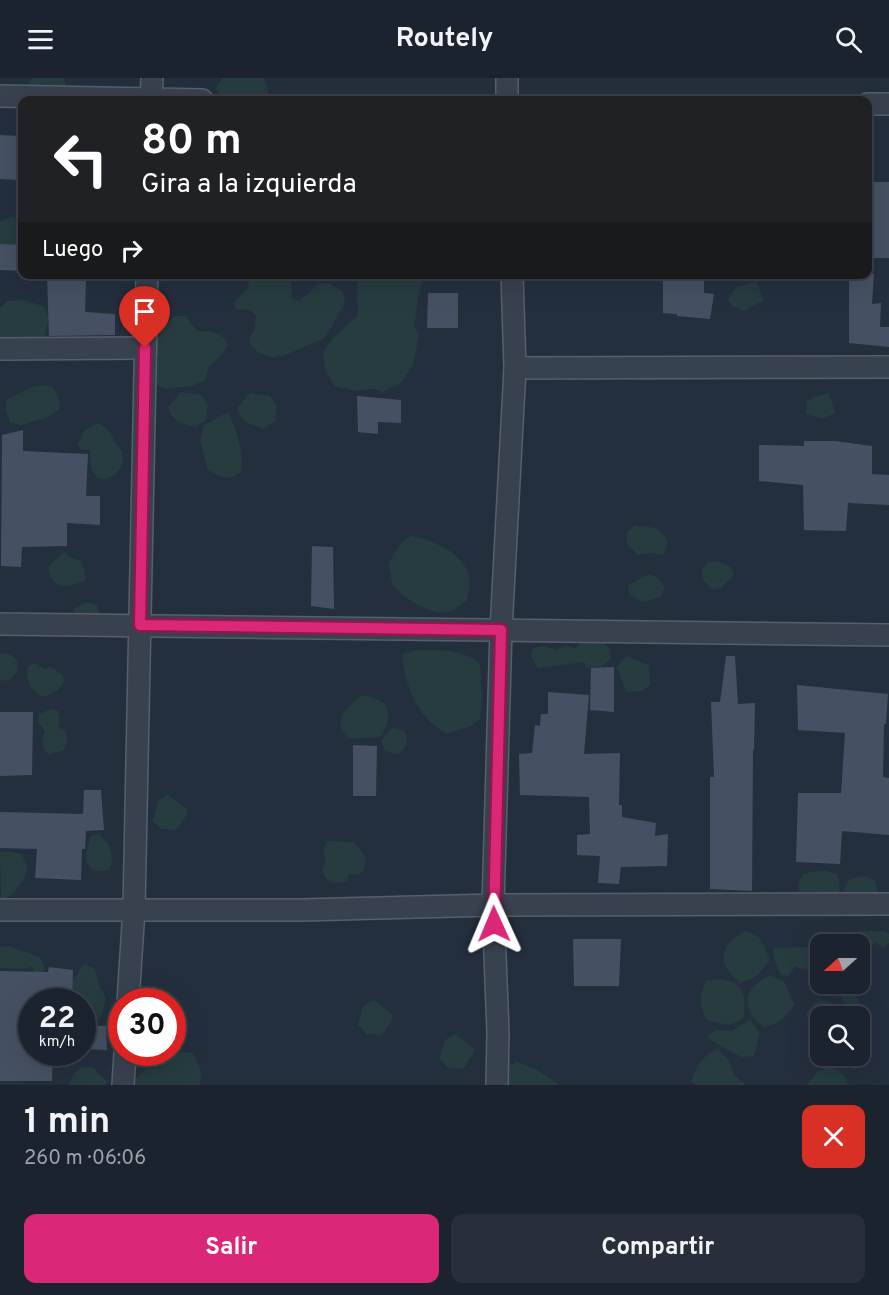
<!DOCTYPE html>
<html lang="es">
<meta charset="utf-8">
<style>
:root{--surface:#1b232e;--page:#282f3a;--text:#f1f3f6;--muted:#a0a4aa;--line:#39404a;--accent:#db2777}
body{margin:0;font-family:Overpass,sans-serif;background:var(--page);color:var(--text);height:100vh;display:flex;flex-direction:column;font-size:22px;white-space:nowrap}
*{box-sizing:border-box;margin:0}
p{font-size:20px;color:var(--muted)}
.icon{flex:none;width:33px;height:33px;fill:none;stroke:currentColor;stroke-width:2;stroke-linecap:round;stroke-linejoin:round}
.map{position:relative;height:1007px;overflow:hidden}
.panel{display:flex;flex-direction:column;background:var(--surface);flex:1}
.panel>*{flex:none}
.hud{position:absolute;left:18px;top:18px;width:854px;height:183px;border-radius:12px;box-shadow:0 6px 24px #0002,0 0 0 2px var(--line);background:#202124;color:#fff;overflow:hidden}
.needle{width:39px;rotate:249deg}
.tools{position:absolute;left:810px;top:856px;display:grid;gap:12px}
.tools a{display:grid;place-items:center;width:60px;height:60px;border-radius:12px;background:var(--surface);box-shadow:0 6px 24px #0002,0 0 0 2px var(--line);font-size:30px}
.speed{position:absolute;left:18px;top:910px;display:flex;gap:12px;font-size:30px;font-weight:700;text-align:center}
.speed>*{display:grid;place-content:center;width:78px;height:78px;border-radius:50%;background:var(--surface);box-shadow:0 6px 24px #0002,0 0 0 2px var(--line);line-height:1}
.speed small{font-size:15px;font-weight:400}
.speed .limit{border:9px solid #d22;background:#fff;color:#111}
.pin{position:absolute;display:grid;place-items:center;width:51px;height:51px;color:#fff;margin:-62px -26px;border-radius:50% 50% 50% 0;rotate:-45deg;box-shadow:0 0 6px #0007}
.pin .icon{rotate:45deg}
.me{position:absolute;width:66px;margin:-33px;rotate:359deg;stroke-linejoin:round;filter:drop-shadow(0 0 4px #0008)}
.turn{display:flex;align-items:center;gap:21px;height:126px;padding:0 24px;font-size:27px}
.turn .icon{width:78px;height:78px;stroke-width:2.5}
.turn b{display:block;font-size:42px;line-height:51px}
.then{display:flex;align-items:center;height:57px;padding:0 24px;background:#0003;gap:12px;font-size:22px}
.round{display:grid;place-items:center;flex:none;width:63px;height:63px;border-radius:12px;background:var(--page)}
.summary{display:flex;align-items:center;justify-content:space-between;height:102px;padding:0 24px}
h1{font-size:36px;font-weight:700;line-height:45px}
.primary-button{display:flex;gap:12px;margin-top:auto;padding:12px 24px}
.primary-button a{flex:1;height:69px;border-radius:12px;background:var(--accent);color:#fff;font-size:24px;font-weight:700;line-height:69px;text-align:center}
.primary-button a+a{background:var(--page);color:var(--text)}
header{display:flex;justify-content:space-between;align-items:center;height:78px;padding:0 24px;background:var(--surface);font-size:27px;font-weight:700}
.map>svg:first-child{display:block}
.green{fill:#263c3f}
.building{fill:#455162}
.lines{fill:none;stroke-linecap:round;stroke-linejoin:round}
.street-casing{stroke:#565f6c;stroke-width:24}
.street{stroke:#38414e;stroke-width:21}
.route-casing{stroke:#8e194d;stroke-width:15}
.route{stroke:#db2777;stroke-width:10}
</style>
<header><svg class="icon" aria-label="menu" viewBox="0 0 24 24"><path d="M4 6h16M4 12h16M4 18h16"/></svg>Routely<svg class="icon" aria-label="search" viewBox="0 0 24 24"><circle cx="10" cy="10" r="6"/><path d="M15 15l6 6"/></svg></header>
<div class="map">
<svg width="889" height="1007" viewBox="0 0 889 1007">
<rect width="100%" height="100%" fill="#242f3e"/>
<!-- green -->
<g class="green">
<path d="M33,0H64L66,7L62,18L32,14L28,5Z"/>
<path d="M222,0H263L268,11L267,22H221L216,10Z"/>
<path d="M12,139L22,144V163L19,171H0V144Z"/>
<path d="M295,196L292,201L291,219L298,223L308,216L318,206L329,205L343,214L345,225L325,260L288,276L273,280L259,275L250,266L249,260L255,251L256,238L251,232L236,231L234,224L247,211L251,197Z"/>
<path d="M384,196L425,197L420,209L414,249L419,257L413,287L400,306L382,314L374,311L355,313L335,308L325,292L323,274L333,260L358,237L357,204Z"/>
<path d="M756,203L764,222L744,233L732,228L728,221L736,209Z"/>
<path d="M23,222L43,228L49,239L45,257L19,276L0,275V230L8,223Z"/>
<path d="M174,238H185L197,253C210,253 223,253 228,267L220,279L209,289L205,302L192,308L166,311L153,306L151,291L159,280L153,272L162,250Z"/>
<path d="M44,307L54,310L60,324L59,332L46,340L21,347L10,344L6,333V322L33,309Z"/>
<path d="M181,314L201,317L208,327L206,342L195,349C180,346 173,343 168,329Z"/>
<path d="M250,315L270,318L277,329L275,343L264,350C249,347 242,344 237,330Z"/>
<path d="M829,315L835,335L823,341L806,336L807,323L816,318Z"/>
<path d="M228,334C237,352 244,374 241,394L230,400L218,398L208,392L200,363L204,347Z"/>
<path d="M98,345C111,350 113,364 122,373C122,377 123,384 122,387C119,397 102,407 94,396C90,389 90,380 90,372L80,371L78,366L85,352Z"/>
<path d="M635,447C652,451 658,445 668,464L664,477L651,475L638,477L627,466V454Z"/>
<path d="M411,458C432,462 463,474 469,498C471,504 468,516 467,522C462,526 456,531 451,533C429,539 407,521 393,508L388,486L401,465Z"/>
<path d="M64,474L71,480L80,482L84,490L86,503L68,508L58,507L50,498L48,488Z"/>
<path d="M717,483L730,489L734,497L721,510L713,512L702,500V490L709,484Z"/>
<path d="M649,496L655,498L665,509L661,519L642,524L630,517L628,507Z"/>
<path d="M86,524L96,526L105,545C92,558 90,561 71,558V539L76,529Z"/>
<path d="M586,561L599,562L610,571L611,580L601,589L585,590V584L538,590L531,578L533,570L543,568L556,572L566,567L574,571Z"/>
<path d="M416,572C438,572 463,570 480,586L482,620L480,641L471,648L447,656C417,640 405,608 402,576Z"/>
<path d="M2,575L10,576L17,583L18,592L10,603L0,602V576Z"/>
<path d="M626,578L649,587L650,607L642,613L626,614L617,589Z"/>
<path d="M36,585L44,591L50,589L62,596L65,601C61,612 53,616 43,619C31,613 27,605 27,591L30,587Z"/>
<path d="M363,617C369,619 377,620 382,624C393,632 388,650 380,659L349,661C330,643 347,628 363,617Z"/>
<path d="M51,631L58,633L60,642L58,649L66,654L67,666L63,673L48,676C42,668 41,664 45,654L38,643L39,636Z"/>
<path d="M392,650L403,652L407,659L406,668L400,675L394,676L385,672L381,663Z"/>
<path d="M168,717L187,731L186,738L176,752L161,751L153,743L158,723Z"/>
<path d="M99,756C110,766 115,776 110,791C100,796 87,793 86,780C86,773 89,765 90,759Z"/>
<path d="M328,763L353,764C363,774 369,780 363,794L356,797L349,796L347,803C333,807 326,805 322,791C331,779 317,776 328,763Z"/>
<path d="M0,774C18,774 22,772 28,790C23,805 15,817 1,823Z"/>
<path d="M816,793H826L837,796C843,810 838,822 832,835L819,838C802,829 792,813 803,796Z"/>
<path d="M866,798L875,803L878,819L844,823L843,813L850,801Z"/>
<path d="M746,853L759,859L770,881C762,894 755,901 740,905C715,885 719,867 746,853Z"/>
<path d="M859,853H885L889,856V865L883,870L875,864L870,869H862L856,856Z"/>
<path d="M9,868L40,879L44,888V893L36,898L32,889L21,891L0,890V869Z"/>
<path d="M811,869V890L803,892L795,888L789,898L781,897L775,884L773,870Z"/>
<path d="M82,887L91,888L95,892L100,911L102,912L106,920L102,938L96,942L97,952L83,958L82,924H68L67,908L77,897Z"/>
<path d="M770,897L784,904L794,926C787,939 779,946 764,949C739,931 743,910 770,897Z"/>
<path d="M717,901C743,902 748,917 743,940L729,947L706,942C700,928 699,917 706,903Z"/>
<path d="M845,909C856,911 859,916 858,927L856,929L857,934L862,937L860,944V939H850V932L841,921Z"/>
<path d="M374,922L392,936V942L382,957L367,956L358,947L363,928Z"/>
<path d="M820,922L828,923L838,928L842,939H820V958L812,952L806,935L814,925Z"/>
<path d="M750,942L760,955L754,978L741,979L707,960L715,952L731,953Z"/>
<path d="M455,956L474,970L473,976L463,991L449,990L439,981L445,962Z"/>
<path d="M718,971L728,981L734,997L746,1007H696L691,1004C697,989 702,977 718,971Z"/>
<path d="M860,972L862,978V986L855,992L833,981L832,978H860Z"/>
<path d="M173,974L193,975L201,994L200,1007H127L147,991L160,990L164,983Z"/>
<path d="M517,984L537,992L560,1007H505L506,989Z"/>
<path d="M828,988L842,995L849,1007H807L817,994Z"/>
<path d="M82,989L93,990L107,1004L105,1007H69L74,995Z"/>
</g>
<!-- building -->
<g class="building">
<path d="M0,57L22,58V102L0,101Z"/>
<path d="M871,104H889V180H867V138H871Z"/>
<path d="M0,166L22,167V193L0,192Z"/>
<path d="M47,196H66V200L86,202L85,234L115,236V257L49,258Z"/>
<path d="M663,196H704V215L714,216L710,241L677,238V236L663,235Z"/>
<path d="M849,196H874L872,226L881,225L880,249H889V269L849,265Z"/>
<path d="M428,215H458V250H427Z"/>
<path d="M357,318L401,322V345L378,344V356L358,354Z"/>
<path d="M23,352V373L88,376L86,418H100V447L67,445V468L22,469L21,489L1,488L2,357Z"/>
<path d="M804,363H835L872,368V396L889,397V427L848,425L846,453L804,452L803,407L759,403V367L804,368Z"/>
<path d="M312,468L333,469L334,531L311,528Z"/>
<path d="M726,578H735L738,626L755,625L754,672H753L752,813L710,811V699H714L711,624H720Z"/>
<path d="M614,589V634L590,632L591,590Z"/>
<path d="M797,607L888,616L886,646H884L883,699L889,700V757L842,753L840,786L796,784L798,715H841L845,655L798,652Z"/>
<path d="M548,614L589,617L584,676L620,675L619,727H622V739L656,745L655,758L668,756L667,788L621,789L619,806L598,805L600,778L577,777V757L590,756L589,719L520,717L519,676L532,675L535,647L540,648L541,636H548Z"/>
<path d="M0,634H33L32,697L0,698Z"/>
<path d="M353,667L377,668L376,718H353Z"/>
<path d="M84,712H101L104,752L86,753L85,771H82L81,802L35,800L37,771L0,770V734L83,736Z"/>
<path d="M573,861H621L619,908H574Z"/>
<path d="M49,889L73,892L72,924L32,920V975H53L52,1003H0V893L48,894Z"/>
<path d="M82,947L106,948L107,972L82,971Z"/>
</g>
<g class="lines">
<defs>
<g id="street">
<path d="M0,18L202,22"/>
<path d="M151,22L152,0"/>
<path d="M507,22V0"/>
<path d="M867,26H889"/>
<path d="M0,271L145,270"/>
<path d="M515,290L889,289"/>
<path d="M0,546L889,557"/>
<path d="M0,832H302L493,827L889,826"/>
<path d="M128,924L134,831L147,196"/>
<path d="M123,1007L125,975"/>
<path d="M497,1007L498,954L493,827L501,552L515,290L512,196"/>
</g>
</defs>
<!-- street casing -->
<use href="#street" class="street-casing"/>
<!-- street -->
<use href="#street" class="street"/>
</g>
<g class="lines">
<defs>
<path id="route" d="M145,270L140,547L501,552L494,846"/>
</defs>
<!-- route casing -->
<use href="#route" class="route-casing"/>
<!-- route -->
<use href="#route" class="route"/>
</g>
</svg>
<div class="tools">
<a><svg class="needle" viewBox="-14 -14 28 28"><path d="M0-13l5 13h-10z" fill="#e53935"/><path d="M0 13l5-13h-10z" fill="#a0a4aa"/></svg></a>
<a><svg class="icon" aria-label="search" viewBox="0 0 24 24"><circle cx="10" cy="10" r="6"/><path d="M15 15l6 6"/></svg></a>
</div>
<div class="speed"><div>22<small>km/h</small></div><div class="limit">30</div></div>
<div class="pin" style="left:145px;top:270px;background:#d93025"><svg class="icon" aria-label="arrive" viewBox="0 0 24 24"><path d="M6 21V4h12l-3 4 3 4H6"/></svg></div>
<svg class="me" style="left:494px;top:846px" viewBox="-20 -20 40 40"><path d="M0-17L14 15 0 8-14 15z" fill="#db2777" stroke="#fff" stroke-width="4"/></svg>
<div class="hud">
<div class="turn"><svg class="icon" aria-label="left" viewBox="0 0 24 24"><path d="M17 20v-9H6M10 6l-5 5 5 5"/></svg><div><b>80 m</b>Gira a la izquierda</div></div>
<div class="then">Luego<svg class="icon" aria-label="right" viewBox="0 0 24 24"><path d="M7 20v-9h11M14 6l5 5-5 5"/></svg></div>
</div>
</div>
<section class="panel">
<div class="summary"><div><h1>1 min</h1><p>260 m · 06:06</p></div><a class="round" style="background:#d93025;color:#fff"><svg class="icon" aria-label="close" viewBox="0 0 24 24"><path d="M6 6l12 12M18 6L6 18"/></svg></a></div>
<div class="primary-button"><a>Salir</a><a>Compartir</a></div>
</section>
